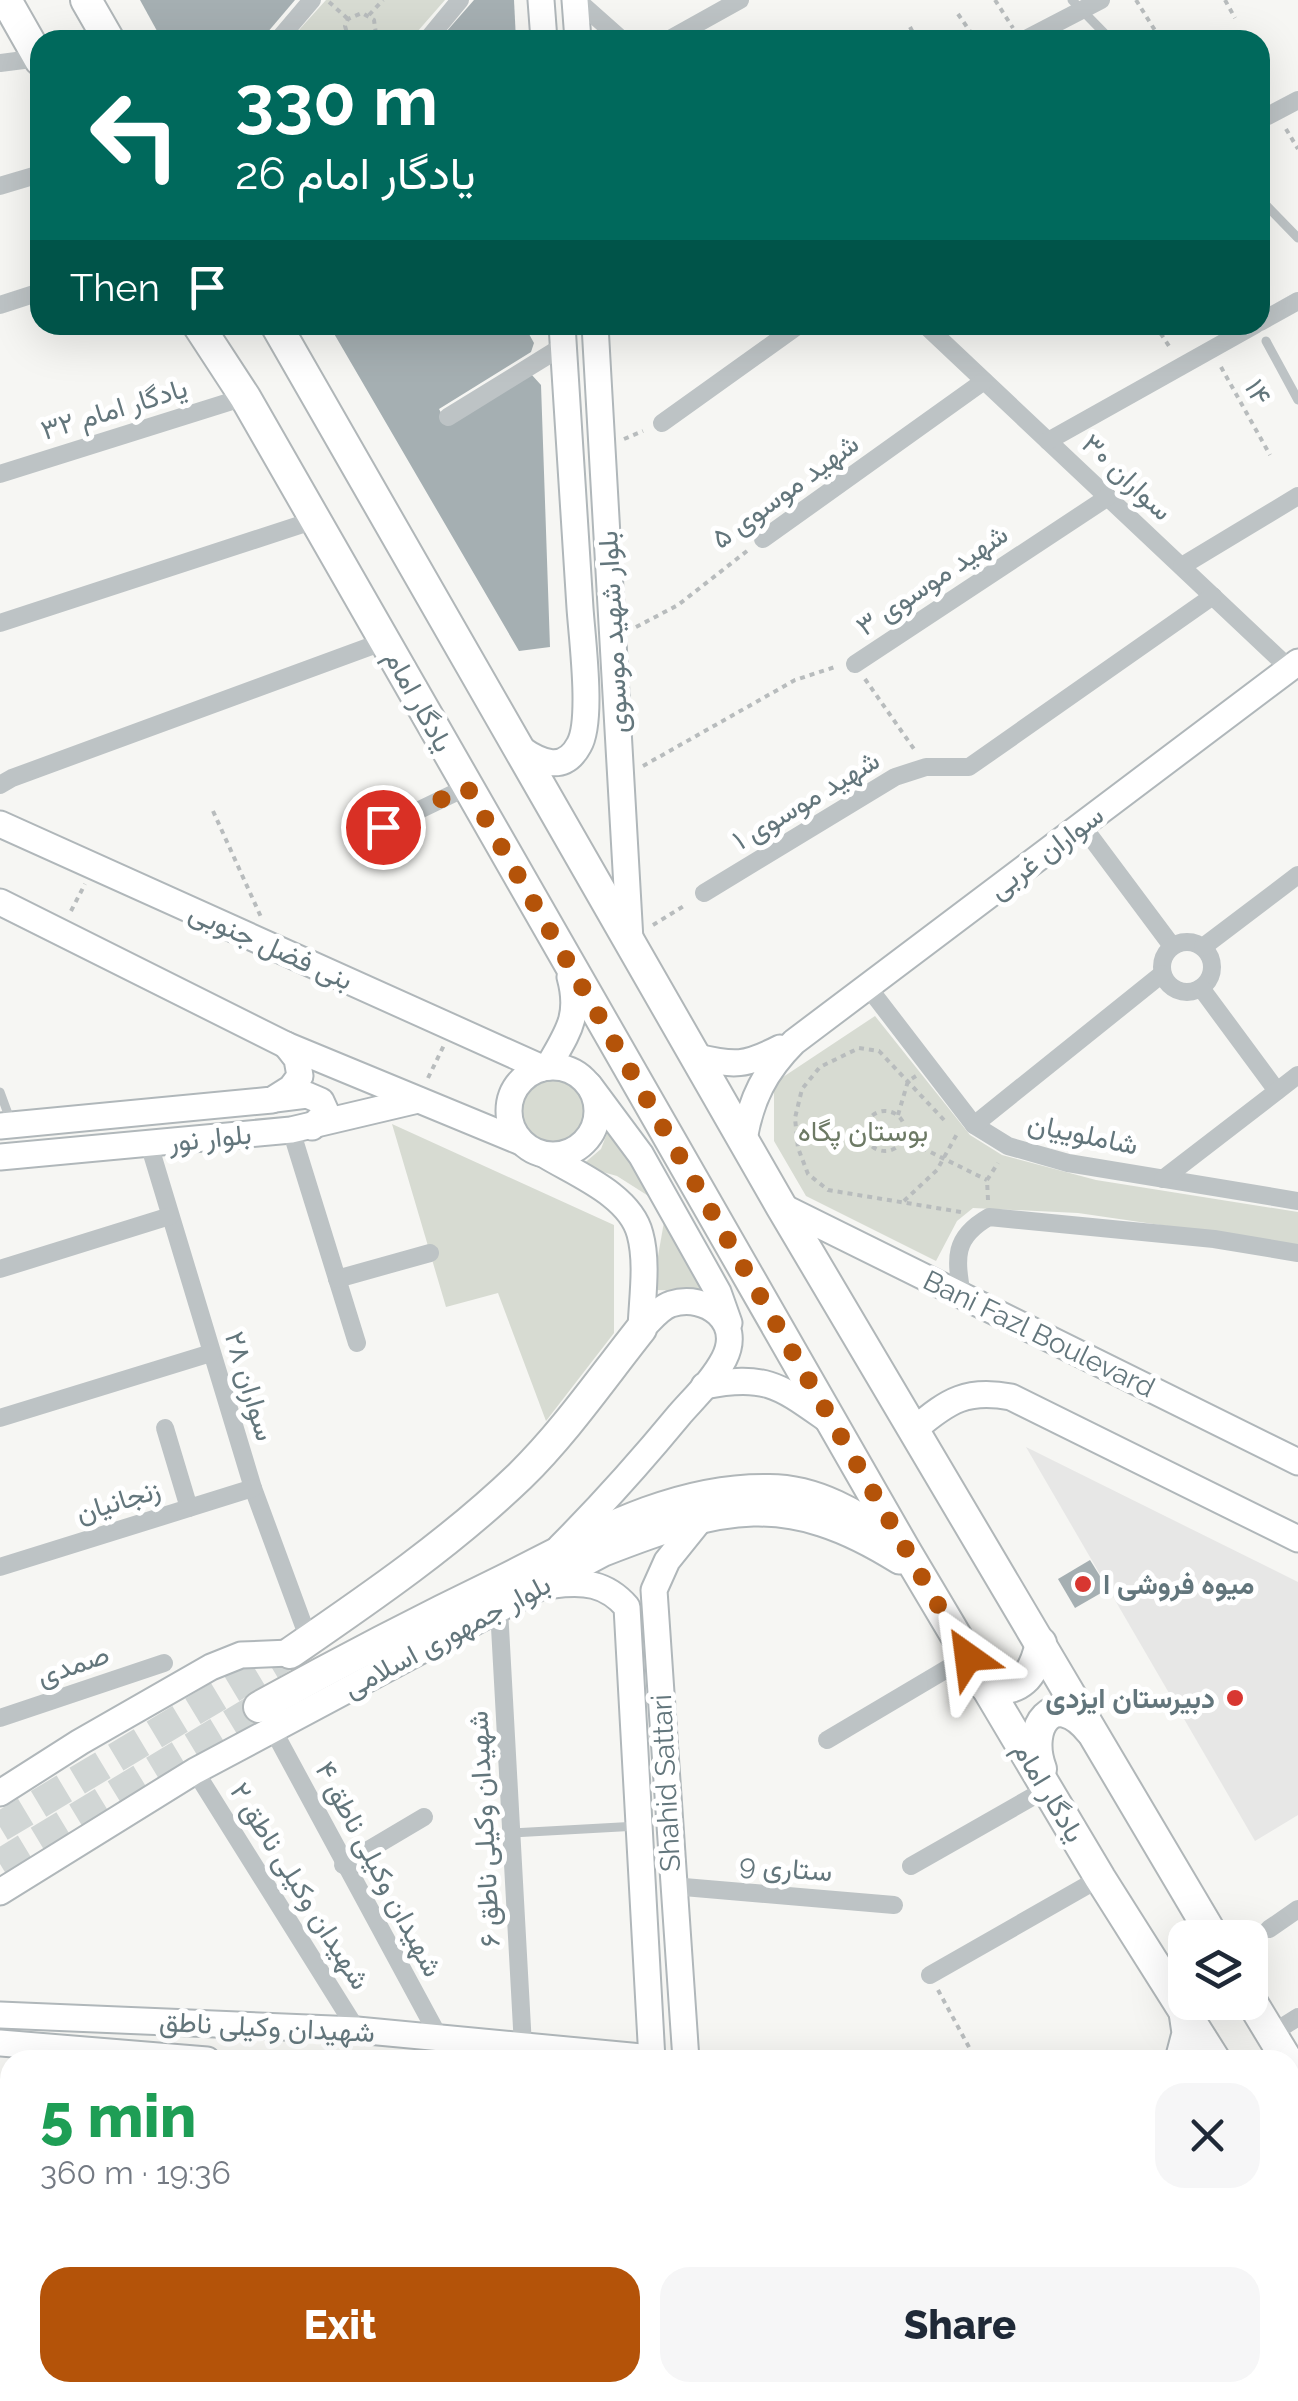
<!DOCTYPE html>
<meta charset="utf-8">
<style>
:root{--surface:#fff;--page:#f6f6f7;--text:#1f2937;--muted:#747a83;--accent:#b45309}
body{margin:0;font-family:Raleway,Vazirmatn,sans-serif;background:var(--page);color:var(--text);height:100vh;display:flex;flex-direction:column;font-size:38px;white-space:nowrap}
*{box-sizing:border-box;margin:0}
p{font-size:32px;color:var(--muted)}
.icon{flex:none;width:55px;height:55px;fill:none;stroke:currentColor;stroke-width:2;stroke-linecap:round;stroke-linejoin:round}
.map{position:relative;flex:1;overflow:hidden}
.side{position:absolute;left:0px;top:2050px;width:1300px;height:352px;display:flex;flex-direction:column;background:var(--surface);border-radius:30px 30px 0 0;box-shadow:0 10px 40px #0002}
.side>*{flex:none}
.banner{position:absolute;left:30px;top:30px;width:1240px;height:305px;border-radius:30px;box-shadow:0 10px 40px #0002;background:#00695c;color:#fff;overflow:hidden}
.tools{position:absolute;left:1168px;top:1920px;display:grid;gap:20px}
.tools a{display:grid;place-items:center;width:100px;height:100px;border-radius:20px;background:var(--surface);box-shadow:0 10px 40px #0002;font-size:50px}
.pin{position:absolute;display:grid;place-items:center;width:85px;height:85px;color:#fff;margin:-42px;border:5px solid #fff;border-radius:50%;box-shadow:0 2px 10px #0007}
.me{position:absolute;width:110px;margin:-55px;rotate:329deg;stroke-linejoin:round;filter:drop-shadow(0 0 8px #0008)}
.turn{display:flex;align-items:center;gap:35px;height:210px;padding:0 40px;font-size:45px}
.turn .icon{width:130px;height:130px;stroke-width:2.5}
.turn b{display:block;font-size:70px;line-height:85px}
.then{display:flex;align-items:center;height:95px;padding:0 40px;background:#0003;gap:20px;font-size:38px}
.round{display:grid;place-items:center;flex:none;width:105px;height:105px;border-radius:30px;background:var(--page)}
.summary{display:flex;align-items:center;justify-content:space-between;height:170px;padding:0 40px}
h1{font-size:60px;font-weight:800;line-height:75px;color:#1e9e55}
.primary-button{display:flex;gap:20px;margin-top:auto;padding:20px 40px}
.primary-button a{flex:1;height:115px;border-radius:30px;background:var(--accent);color:#fff;font-size:40px;font-weight:800;line-height:115px;text-align:center}
.primary-button a+a{background:var(--page);color:var(--text)}
.map>svg:first-child{display:block}
.built{fill:#e7e7e6}
.green{fill:#d7dbd2}
.building{fill:#a5afb2}
.lines{fill:none;stroke-linecap:round;stroke-linejoin:round}
.primary-tunnel{stroke:#d1d6d5;stroke-width:30;stroke-dasharray:30 15;stroke-linecap:butt}
.secondary-casing{stroke:#b0b7ba;stroke-width:29}
.primary-casing{stroke:#b1b7b9;stroke-width:34}
.path{stroke:#b8bcbd;stroke-width:4;stroke-dasharray:5 5;stroke-linecap:butt}
.lane{stroke:#bdc3c5;stroke-width:9}
.street{stroke:#bdc3c5;stroke-width:18}
.secondary{stroke:#fff;stroke-width:25}
.primary{stroke:#fff;stroke-width:30}
.route{stroke:#b45309;stroke-width:18;stroke-dasharray:0 32.4}
.poi-dot{fill:#d83731;stroke:#fff;stroke-width:4}
.labels{text-anchor:middle;dominant-baseline:central;stroke-width:10;stroke-linejoin:round;paint-order:stroke}
.street-label{font-size:28px;fill:#63767c;stroke:#fff}
.park-label{font-size:28px;fill:#6d7a65;stroke:#fff}
.poi-label{font-size:28px;font-weight:bold;fill:#63767c;stroke:#fff;text-anchor:start}
</style>
<div class="map">
<svg width="1298" height="2401" viewBox="0 0 1298 2401">
<rect width="100%" height="100%" fill="#f6f6f3"/>
<!-- built -->
<path class="built" d="M1026,1447L1298,1582V1815L1255,1841Z"/>
<!-- green -->
<g class="green">
<path d="M326,0H445L410,40H290Z"/>
<path d="M875,1016L970,1135L1002,1155L1096,1180L1298,1212V1245L1078,1213L973,1208L957,1221L936,1261L806,1196L774,1141V1083Z"/>
<circle cx="553" cy="1112" r="36"/>
<path d="M392,1124L614,1225V1333L546,1421L498,1293L446,1307Z"/>
<path d="M609,1128L650,1197L617,1176L581,1166L601,1149Z"/>
<path d="M664,1222L706,1291L652,1290Z"/>
</g>
<!-- building -->
<g class="building">
<path d="M140,0H295L261,40H162Z"/>
<path d="M474,0H514L516,40H439Z"/>
<path d="M329,325H524L534,343L531,352L439,409L447,424L531,374L541,385L550,647L519,651Z"/>
<path d="M1090,1560L1108,1589L1075,1608L1058,1579Z"/>
</g>
<g class="lines">
<!-- primary-tunnel -->
<g class="primary-tunnel">
<path d="M0,1827L290,1653"/>
<path d="M0,1864L259,1707"/>
</g>
<defs>
<g id="secondary">
<path d="M541,0L544,40"/>
<path d="M575,0L578,40"/>
<path d="M595,325L630,940"/>
<path d="M521,749C541,763 564,773 579,745C593,721 582,638 580,608C574,514 568,419 562,325"/>
<path d="M0,824L542,1068"/>
<path d="M0,902L286,1045L521,1142"/>
<path d="M697,1057C735,1066 745,1066 780,1048"/>
<path d="M548,1067C567,1033 581,1017 570,977"/>
<circle cx="553" cy="1111" r="44"/>
<path d="M589,1085L641,1155L718,1292L729,1323"/>
<path d="M275,1099L307,1095L321,1101L326,1112L312,1127"/>
<path d="M0,1126L272,1100L291,1088L300,1076L297,1059L286,1045"/>
<path d="M744,1139C751,1099 765,1071 794,1042L1298,662"/>
<path d="M545,1155C576,1174 630,1195 640,1234C648,1263 642,1299 641,1329"/>
<path d="M0,1157L291,1130L418,1100"/>
<path d="M781,1206L1298,1462"/>
<path d="M704,1386C767,1373 781,1387 831,1422"/>
<path d="M916,1428C949,1400 967,1389 1011,1397L1298,1539"/>
<path d="M560,1547C602,1505 642,1460 680,1414C695,1397 713,1380 724,1359C743,1322 707,1293 671,1304C659,1308 650,1321 641,1329"/>
<path d="M553,1585C584,1581 606,1583 627,1607L652,2060"/>
<path d="M0,1793L80,1742L211,1667L241,1655L290,1653"/>
<path d="M0,1892L195,1771L604,1553C722,1507 786,1490 899,1561"/>
<path d="M0,2015L357,2030L652,2058"/>
<path d="M0,2043L207,2060"/>
<path d="M686,2060L654,1590L667,1561L700,1520"/>
<path d="M1178,2060L1185,2033L1181,2006"/>
<path d="M672,2392L673,2401"/>
<path d="M704,2392L705,2401"/>
</g>
<g id="primary">
<path d="M6,0L40,60"/>
<path d="M86,0L109,40"/>
<path d="M198,325L245,397L905,1550L1100,1878L1215,2060"/>
<path d="M276,325L781,1206L1214,1938"/>
<path d="M290,1653C370,1598 449,1544 520,1476C565,1432 602,1378 641,1329"/>
<path d="M984,1685C1020,1696 1034,1675 1041,1643"/>
<path d="M259,1707C340,1662 421,1620 504,1580C588,1538 672,1488 769,1490C816,1490 858,1515 894,1542"/>
<path d="M1041,1769C1025,1726 1054,1687 1090,1730"/>
<path d="M1250,1999L1287,2060"/>
<path d="M1290,2168L1298,2179"/>
</g>
</defs>
<!-- secondary casing -->
<use href="#secondary" class="secondary-casing"/>
<!-- primary casing -->
<use href="#primary" class="primary-casing"/>
<!-- path -->
<g class="path">
<path d="M995,0L1013,28"/>
<path d="M1136,0L1161,40"/>
<path d="M1225,0L1235,18"/>
<path d="M329,2L348,19"/>
<path d="M958,14L976,40"/>
<path d="M369,15L383,0"/>
<path d="M910,27L917,40"/>
<path d="M349,40L345,26L348,19L362,13L374,20L376,34L373,40"/>
<path d="M1286,129L1298,149"/>
<path d="M1155,325L1171,349"/>
<path d="M1221,367L1270,455"/>
<path d="M624,439L643,431"/>
<path d="M636,627L678,605L747,551"/>
<path d="M865,679L914,749"/>
<path d="M643,766L795,680L838,666"/>
<path d="M213,811L261,917"/>
<path d="M71,911L85,884"/>
<path d="M653,925L687,904"/>
<path d="M428,1078L444,1045"/>
<circle cx="885" cy="1131" r="20"/>
<path d="M898,1115L908,1081L916,1076"/>
<path d="M944,1120L879,1051L859,1048L820,1067L802,1089L795,1118L798,1148L808,1174L828,1190L961,1212"/>
<path d="M904,1139L987,1180"/>
<path d="M988,1200L987,1180L998,1163"/>
<path d="M904,1201L937,1170L957,1134"/>
<path d="M938,1990L976,2060"/>
<path d="M1290,2323L1298,2321"/>
</g>
<!-- lane -->
<g class="lane">
<path d="M1072,0L1111,40"/>
<path d="M1260,199L1298,238"/>
<path d="M1266,341L1298,400"/>
<path d="M0,1092L11,1122"/>
<path d="M512,1833L638,1826"/>
</g>
<!-- street -->
<g class="street">
<path d="M577,0L622,40"/>
<path d="M278,40L312,0"/>
<path d="M427,40L460,0"/>
<path d="M668,40L740,0"/>
<path d="M1024,40L1101,0"/>
<path d="M0,63L39,58"/>
<path d="M1260,120L1298,100"/>
<path d="M0,186L40,174"/>
<path d="M0,305L40,292"/>
<path d="M1260,322L1298,301"/>
<path d="M925,325L1290,669"/>
<path d="M448,417L563,346"/>
<path d="M662,423L799,325"/>
<path d="M1048,441L1255,325"/>
<path d="M0,474L245,397"/>
<path d="M763,539L984,381"/>
<path d="M1182,566L1298,496"/>
<path d="M0,623L315,520"/>
<path d="M855,664L1108,497"/>
<path d="M0,785L12,778L385,641"/>
<path d="M1081,824L1172,946"/>
<path d="M355,841L467,787"/>
<path d="M704,893L895,777L926,767H969L1213,596"/>
<circle cx="1187" cy="967" r="25"/>
<path d="M1203,947L1298,875"/>
<path d="M868,987L974,1125L1008,1146L1068,1163L1298,1201"/>
<path d="M1201,988L1277,1091"/>
<path d="M974,1125L1162,974"/>
<path d="M291,1130L357,1343"/>
<path d="M149,1144L253,1488L309,1640"/>
<path d="M1163,1179L1298,1075"/>
<path d="M0,1269L170,1216"/>
<path d="M337,1279L430,1253"/>
<path d="M962,1296C956,1259 952,1238 989,1217L1214,1239L1298,1253"/>
<path d="M0,1418L211,1353"/>
<path d="M165,1428L189,1508"/>
<path d="M0,1567L253,1488"/>
<path d="M499,1609L523,2046"/>
<path d="M0,1718L164,1663"/>
<path d="M272,1728L439,2037"/>
<path d="M827,1740L967,1657"/>
<path d="M195,1771L357,2030"/>
<path d="M343,1865L424,1817"/>
<path d="M911,1866L1048,1788"/>
<path d="M672,1886L894,1905"/>
<path d="M1269,1929L1298,1909"/>
<path d="M930,1975L1100,1878"/>
<path d="M1271,2034L1298,2017"/>
<path d="M0,2312L10,2333"/>
<path d="M0,2374L10,2371"/>
<path d="M153,2392L155,2401"/>
<path d="M490,2392L493,2401"/>
<path d="M907,2392L909,2401"/>
<path d="M1257,2392L1260,2401"/>
</g>
<!-- secondary -->
<use href="#secondary" class="secondary"/>
<!-- primary -->
<use href="#primary" class="primary"/>
</g>
<g class="lines">
<!-- route -->
<path class="route" d="M383,827L467,787L968,1657"/>
</g>
<!-- markers -->
<g class="poi-dot">
<circle cx="1083" cy="1584" r="10"/>
<circle cx="1235" cy="1698" r="10"/>
</g>
<g class="labels">
<!-- street labels -->
<g class="street-label">
<text transform="translate(1258 392) rotate(61)">۱۴</text>
<text transform="translate(114 409) rotate(-17)">یادگار امام ۳۲</text>
<text transform="translate(1127 477) rotate(43)">سواران ۳۰</text>
<text transform="translate(785 491) rotate(-36)">شهید موسوی ۵</text>
<text transform="translate(932 580) rotate(-34)">شهید موسوی ۳</text>
<text transform="translate(613 632) rotate(-93)">بلوار شهید موسوی</text>
<text transform="translate(419 701) rotate(61)">یادگار امام</text>
<text transform="translate(806 800) rotate(-31)">شهید موسوی ۱</text>
<text transform="translate(1046 852) rotate(-37)">سواران غربی</text>
<text transform="translate(271 946) rotate(24)">بنی فضل جنوبی</text>
<text transform="translate(1083 1134) rotate(12)">شاملوییان</text>
<text transform="translate(210 1138) rotate(-6)">بلوار نور</text>
<text transform="translate(1039 1334) rotate(26)">Bani Fazl Boulevard</text>
<text transform="translate(250 1386) rotate(73)">سواران ۲۸</text>
<text transform="translate(118 1501) rotate(-17)">زنجانیان</text>
<text transform="translate(447 1636) rotate(-28)">بلوار جمهوری اسلامی</text>
<text transform="translate(73 1665) rotate(-19)">صمدی</text>
<text transform="translate(666 1783) rotate(-93)">Shahid Sattari</text>
<text transform="translate(1049 1792) rotate(59)">یادگار امام</text>
<text transform="translate(484 1829) rotate(-93)">شهیدان وکیلی ناطق ۶</text>
<text transform="translate(786 1868) rotate(5)">ستاری 9</text>
<text transform="translate(379 1869) rotate(62)">شهیدان وکیلی ناطق ۴</text>
<text transform="translate(300 1886) rotate(58)">شهیدان وکیلی ناطق ٢</text>
<text transform="translate(267 2027) rotate(3)">شهیدان وکیلی ناطق</text>
</g>
<!-- park labels -->
<g class="park-label">
<text x="863" y="1131">بوستان پگاه</text>
</g>
<!-- poi labels -->
<g class="poi-label">
<text x="1103" y="1584">میوه فروشی ا</text>
<text x="1215" y="1698" text-anchor="end">دبیرستان ایزدی</text>
</g>
</g>
</svg>
<div class="tools">
<a><svg class="icon" aria-label="layers" viewBox="0 0 24 24"><path d="M12 4l9 5-9 5-9-5zM3 14l9 5 9-5"/></svg></a>
</div>
<div class="pin" style="left:383px;top:827px;background:#d93025"><svg class="icon" aria-label="arrive" viewBox="0 0 24 24"><path d="M6 21V4h12l-3 4 3 4H6"/></svg></div>
<svg class="me" style="left:968px;top:1657px" viewBox="-20 -20 40 40"><path d="M0-17L14 15 0 8-14 15z" fill="#b45309" stroke="#fff" stroke-width="4"/></svg>
<div class="banner">
<div class="turn"><svg class="icon" aria-label="left" viewBox="0 0 24 24"><path d="M17 20v-9H6M10 6l-5 5 5 5"/></svg><div><b>330 m</b>یادگار امام 26</div></div>
<div class="then">Then<svg class="icon" aria-label="arrive" viewBox="0 0 24 24"><path d="M6 21V4h12l-3 4 3 4H6"/></svg></div>
</div>
<section class="side">
<div class="summary"><div><h1>5 min</h1><p>360 m · 19:36</p></div><a class="round"><svg class="icon" aria-label="close" viewBox="0 0 24 24"><path d="M6 6l12 12M18 6L6 18"/></svg></a></div>
<div class="primary-button"><a>Exit</a><a>Share</a></div>
</section>
</div>
